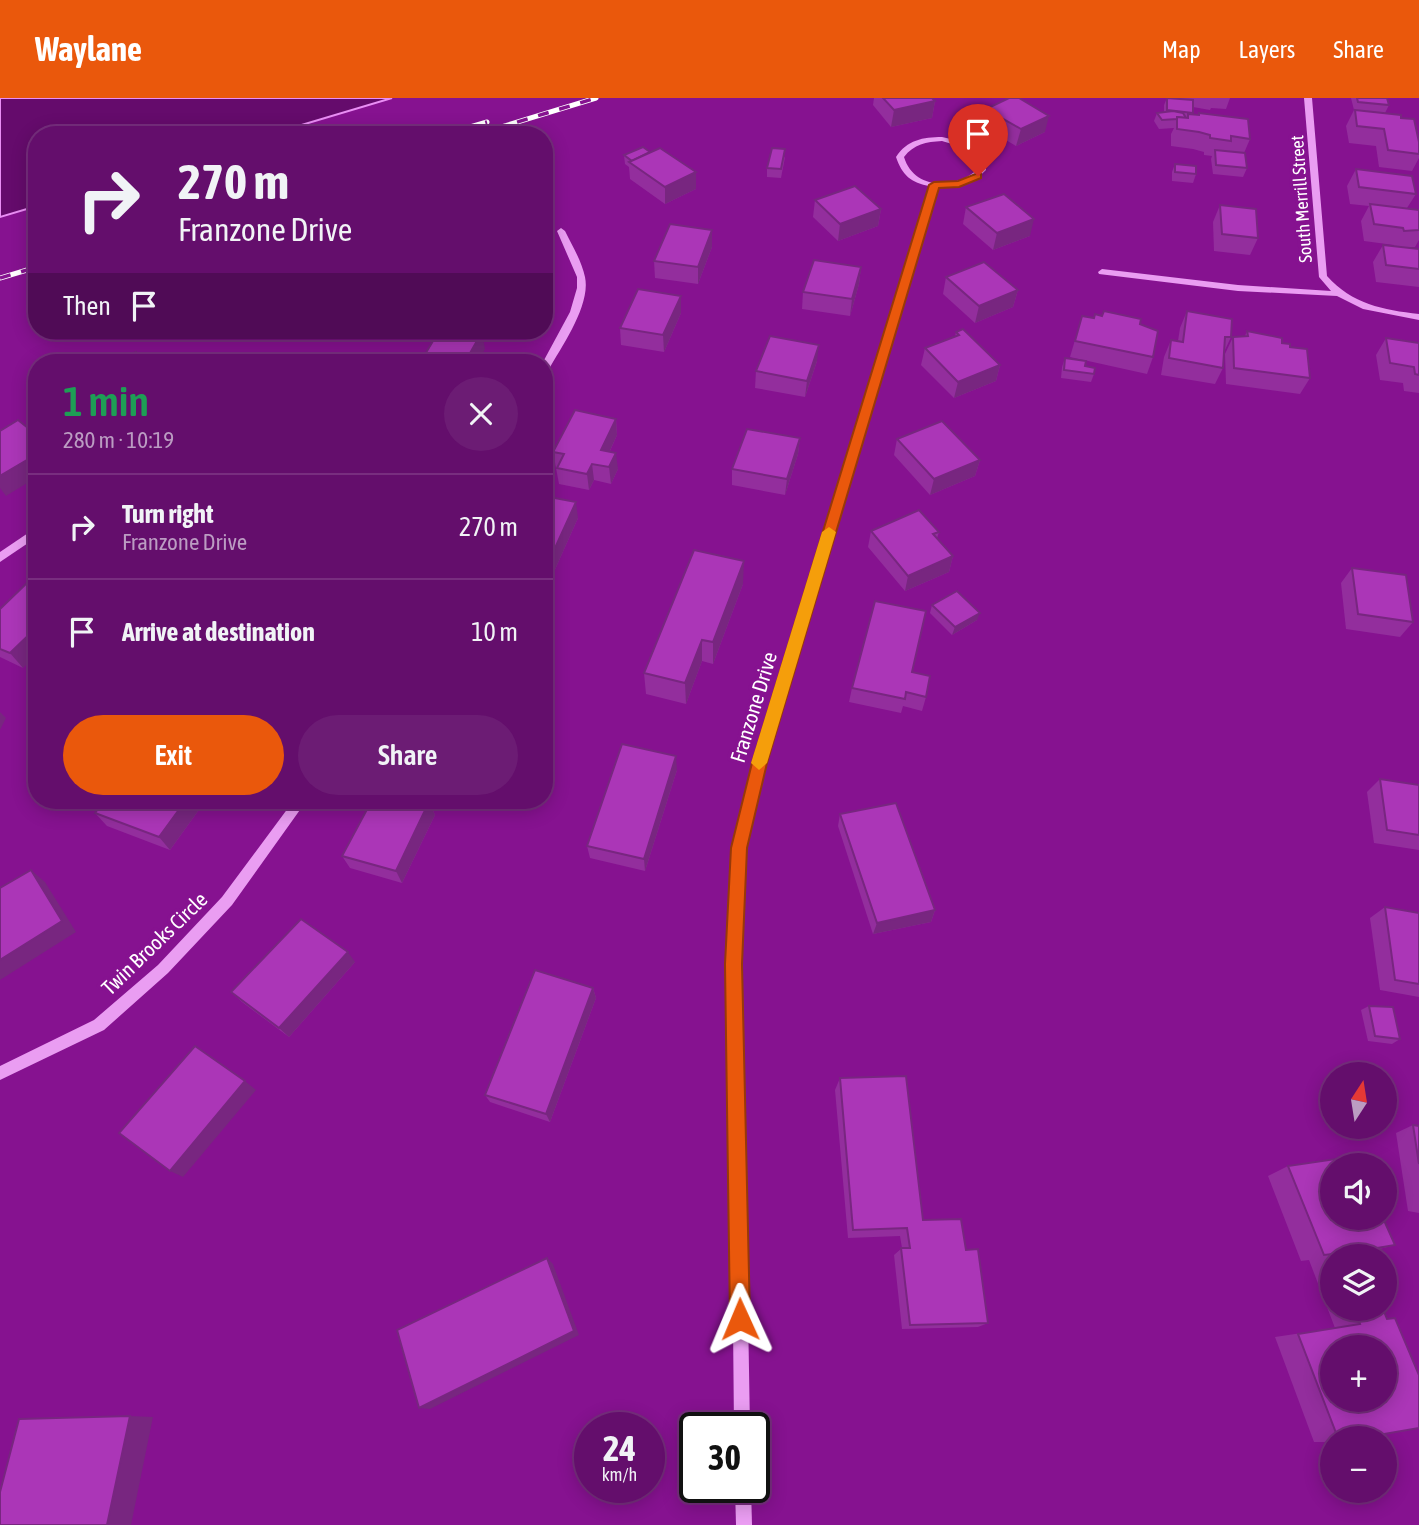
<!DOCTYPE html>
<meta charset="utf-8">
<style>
:root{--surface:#640e6c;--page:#6c1c74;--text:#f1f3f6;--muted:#bb9cc2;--line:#782e7f;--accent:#ea580c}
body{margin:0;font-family:"Asap Condensed",sans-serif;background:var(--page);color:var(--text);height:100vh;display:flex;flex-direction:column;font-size:26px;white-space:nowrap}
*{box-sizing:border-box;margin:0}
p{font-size:23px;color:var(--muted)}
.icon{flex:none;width:38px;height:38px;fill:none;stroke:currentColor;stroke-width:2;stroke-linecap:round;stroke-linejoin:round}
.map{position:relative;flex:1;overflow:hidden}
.sheet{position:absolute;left:28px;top:256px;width:525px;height:455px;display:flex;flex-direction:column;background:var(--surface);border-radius:28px;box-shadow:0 4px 18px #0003,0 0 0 2px var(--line)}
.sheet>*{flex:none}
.guide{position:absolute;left:28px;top:28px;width:525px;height:214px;border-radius:28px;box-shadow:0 4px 18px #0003,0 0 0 2px var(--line);background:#640e6c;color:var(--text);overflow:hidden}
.needle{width:46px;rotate:12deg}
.buttons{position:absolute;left:1320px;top:964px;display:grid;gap:14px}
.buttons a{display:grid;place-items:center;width:77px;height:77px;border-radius:50%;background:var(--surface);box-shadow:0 4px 18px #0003,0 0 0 2px var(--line);font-size:35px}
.speed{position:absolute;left:574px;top:1314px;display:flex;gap:14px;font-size:35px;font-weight:700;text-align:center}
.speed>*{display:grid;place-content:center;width:91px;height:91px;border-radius:50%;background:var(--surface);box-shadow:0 4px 18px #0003,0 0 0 2px var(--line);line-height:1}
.speed small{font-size:18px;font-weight:400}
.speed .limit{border:4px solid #111;border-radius:10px;background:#fff;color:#111}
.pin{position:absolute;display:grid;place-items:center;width:60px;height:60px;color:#fff;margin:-72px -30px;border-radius:50% 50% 50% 0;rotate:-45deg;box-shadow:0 0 7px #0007}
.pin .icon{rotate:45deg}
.me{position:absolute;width:77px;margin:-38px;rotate:359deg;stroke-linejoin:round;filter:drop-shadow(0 0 5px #0008)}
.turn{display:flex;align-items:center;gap:24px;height:147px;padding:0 35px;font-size:32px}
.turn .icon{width:91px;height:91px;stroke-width:2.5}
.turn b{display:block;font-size:49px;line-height:60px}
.then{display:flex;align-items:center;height:66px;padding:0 35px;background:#0003;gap:14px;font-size:26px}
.round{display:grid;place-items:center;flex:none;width:74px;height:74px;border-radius:37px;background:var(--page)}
.head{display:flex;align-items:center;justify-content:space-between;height:119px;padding:0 35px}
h1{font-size:42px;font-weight:600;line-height:52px;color:#1e9e55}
.cta{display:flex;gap:14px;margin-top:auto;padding:14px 35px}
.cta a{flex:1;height:80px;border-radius:42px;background:var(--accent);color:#fff;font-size:28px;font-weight:600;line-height:80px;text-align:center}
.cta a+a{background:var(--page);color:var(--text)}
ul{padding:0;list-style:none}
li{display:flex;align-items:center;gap:21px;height:105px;padding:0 35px;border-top:2px solid var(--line)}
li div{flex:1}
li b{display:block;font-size:26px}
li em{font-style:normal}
header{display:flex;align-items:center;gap:42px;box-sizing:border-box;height:98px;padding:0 35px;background:var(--accent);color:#fff}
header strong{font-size:33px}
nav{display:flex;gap:38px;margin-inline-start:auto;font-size:24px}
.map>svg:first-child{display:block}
.water{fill:#650b6c;stroke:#ea8ef5;stroke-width:2}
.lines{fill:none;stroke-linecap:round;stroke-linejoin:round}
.minor{fill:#ea9df2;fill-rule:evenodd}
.rail-casing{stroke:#fff;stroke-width:5}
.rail{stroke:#861290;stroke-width:3.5;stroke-dasharray:11;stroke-linecap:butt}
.wall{fill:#932e9d}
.shaded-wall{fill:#782680}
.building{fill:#ab36b7;stroke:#782680;stroke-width:2;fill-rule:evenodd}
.route{fill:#ea580c;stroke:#983908;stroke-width:2}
.slow{fill:#f59e0b}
.labels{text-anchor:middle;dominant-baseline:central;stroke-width:7;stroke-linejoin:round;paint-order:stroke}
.far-street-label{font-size:18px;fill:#fff;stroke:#861290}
.street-label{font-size:21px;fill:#fff;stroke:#861290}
</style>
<header>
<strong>Waylane</strong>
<nav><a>Map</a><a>Layers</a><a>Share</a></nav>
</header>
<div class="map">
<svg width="1419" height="1427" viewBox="0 0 1419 1427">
<rect width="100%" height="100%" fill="#861290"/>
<!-- water -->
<path class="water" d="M0,0H392L268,37H37V108L0,119Z"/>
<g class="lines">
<!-- minor -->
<g class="minor">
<path d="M1304,0H1312L1327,178C1352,206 1383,212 1419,216V222L1363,211L1337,198L1238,193L1099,176L1098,174L1102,171L1238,187L1331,193L1319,179Z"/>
<path d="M942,39L968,45L983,56L986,72C973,86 956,90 937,90L765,665L745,750L741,807L750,1330H734L729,807L733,750L753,665L930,88C911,85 902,77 896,59C907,42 923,39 942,39ZM942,43L962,49L976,59L978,71C955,92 914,92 904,59C914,46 926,44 942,43Z"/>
<path d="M561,130L565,133C572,147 582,164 585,179C591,207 562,248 549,271L544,274L543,264L570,214L577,190V179L557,133Z"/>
<path d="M37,429V439L0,464V454Z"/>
<path d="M294,702H307L232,807L168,875L104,932L0,982V968L94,922L158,867L222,799Z"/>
<path d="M735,1390H751L752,1427H736Z"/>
</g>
<defs>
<g id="rail">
<path d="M443,37L487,24"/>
<path d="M475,37L596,0"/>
<path d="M0,180L37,169"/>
</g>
</defs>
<!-- rail casing -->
<use href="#rail" class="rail-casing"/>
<!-- rail -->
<use href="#rail" class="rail"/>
</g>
<!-- wall -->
<g class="wall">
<path d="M874,0H932L935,3L932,20L891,29L873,7Z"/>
<path d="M1167,0H1230L1226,11L1211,10L1210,12L1193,9V17H1198L1199,15L1250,41L1244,55L1247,70L1243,79L1213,76L1211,61L1212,58L1204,57V54L1193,51L1171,48V36L1174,30L1159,31L1154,23L1157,15L1164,14V7Z"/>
<path d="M1351,0H1387L1389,7L1385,15L1401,20L1419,44V60L1412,73L1379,69L1376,48L1349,45L1346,28L1354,12Z"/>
<path d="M986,11L1045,34L1016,48L982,28Z"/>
<path d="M624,57L696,91L665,106L630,81L629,69L625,66Z"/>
<path d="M785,59L781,80L767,79V70Z"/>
<path d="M1175,66L1196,76L1193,85L1172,83V74Z"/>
<path d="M1356,71L1416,96L1407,110L1419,112V142L1415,149H1402L1419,151V189L1376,184L1373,164L1383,147L1394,148V147L1364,143L1361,123L1369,108L1350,106L1347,88Z"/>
<path d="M815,102L881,111L878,128L838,143L813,119Z"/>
<path d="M1220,107L1258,140L1250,157L1214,153L1213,124Z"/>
<path d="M966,109L1030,138L993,152L963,126Z"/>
<path d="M712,132V149L698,186L655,180L654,163Z"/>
<path d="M861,169L859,186L850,218L802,211L803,194Z"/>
<path d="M946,179L1018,192L1013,209L975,225L943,196Z"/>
<path d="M681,198V215L664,254L621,247L620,230Z"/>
<path d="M1187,213L1231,239L1224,254L1223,270L1215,286L1161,277L1164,259L1171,242L1178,243L1180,230Z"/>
<path d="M1082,218L1140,226L1153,259L1147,276L1070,259Z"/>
<path d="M151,233H176L178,236L161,244Z"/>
<path d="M1247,233L1282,245L1290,249L1310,280L1300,296L1226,286L1225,256L1233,239L1245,238Z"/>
<path d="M956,234L1000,267L996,283L954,300L921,267L925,250L955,239Z"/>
<path d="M1386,240L1419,245V295L1404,293L1403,285L1380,282L1376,257Z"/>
<path d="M1065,260L1085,268L1094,276L1091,284L1061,280L1062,269Z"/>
<path d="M817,263L805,299L755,290L756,273Z"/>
<path d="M616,321L617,337L610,353L618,371L611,386L594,382L589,392L559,386L553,354Z"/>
<path d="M800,340L798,356L785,397L732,387V371Z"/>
<path d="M897,341L980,362L975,378L930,397L894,357Z"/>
<path d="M544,398L578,420L553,476L544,475Z"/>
<path d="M871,433L939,434L937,440L953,458L949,474L905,493L868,449Z"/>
<path d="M1352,470L1413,524L1400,539L1346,531L1341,485Z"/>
<path d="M743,486L713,566L702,563L686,606L646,596L644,575Z"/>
<path d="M932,507L977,522L952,537L930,515Z"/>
<path d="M0,511L23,570L0,559Z"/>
<path d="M912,574L926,599L922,613L903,608L901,615L849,604L852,590Z"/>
<path d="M677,672L645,773L590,760L587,748Z"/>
<path d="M1380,681L1419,687V752L1374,745L1367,694Z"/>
<path d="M105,702H206L170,752L107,728L95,715Z"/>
<path d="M429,704L435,717L402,785L350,770L342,758Z"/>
<path d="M840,716L935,812L931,824L873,836L838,728Z"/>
<path d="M1385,809L1419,815V899L1380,892L1370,820Z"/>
<path d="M355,864L289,939L242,904L231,894Z"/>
<path d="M593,890L596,900L550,1024L490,1004L485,997Z"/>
<path d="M1369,908L1400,941L1392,946L1368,943L1361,912Z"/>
<path d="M840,980L923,1122L966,1152L988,1225L978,1229L902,1231L894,1157L902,1150L900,1138L848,1140L835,992Z"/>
<path d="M1413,1027L1419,1028V1115L1408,1113L1396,1035Z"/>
<path d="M1288,1068L1395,1147L1360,1156L1361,1158H1332V1211H1383L1361,1340H1332V1344H1314L1275,1239L1335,1230L1309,1162L1301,1163L1268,1078Z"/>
</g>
<!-- shaded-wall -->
<g class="shaded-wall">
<path d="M935,3L932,20L891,29L894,12Z"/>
<path d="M1049,18L1045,34L1016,48L1021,31Z"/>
<path d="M696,74V91L665,106V89Z"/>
<path d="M881,111L878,128L838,143L840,126Z"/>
<path d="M1034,121L1030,138L993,152L997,135Z"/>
<path d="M712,132V149L698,186V169Z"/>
<path d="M861,169L859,186L850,218L852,201Z"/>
<path d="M1018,192L1013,209L975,225L979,208Z"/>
<path d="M681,198V215L664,254L663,237Z"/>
<path d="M163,233H176L178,236L161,244L157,235Z"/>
<path d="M482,234L485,251L478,264H465Z"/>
<path d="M819,247L817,263L805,299L807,283Z"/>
<path d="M1000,267L996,283L954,300L958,284Z"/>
<path d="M616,321L617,337L603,368L601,352Z"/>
<path d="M800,340L798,356L785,397L787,381Z"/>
<path d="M616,355L618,371L611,386L609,369Z"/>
<path d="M37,356V379L6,398L0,390V378Z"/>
<path d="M980,362L975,378L930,397L934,381Z"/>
<path d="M592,366L594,382L589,392L587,376Z"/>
<path d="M576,404L578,420L553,476L550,461Z"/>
<path d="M953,458L949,474L905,493L908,478Z"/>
<path d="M744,463L743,486L713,566V544Z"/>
<path d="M980,515L977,522L952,537L955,529Z"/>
<path d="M37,529V556L23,570L10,555Z"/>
<path d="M702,542V563L686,606L685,585Z"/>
<path d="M0,614L6,620L0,632Z"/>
<path d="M676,658L677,672L645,773L644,761Z"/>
<path d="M186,702H206L170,752L159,739Z"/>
<path d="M429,704L435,717L402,785L396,773Z"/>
<path d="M31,772L45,784L76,834L0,882V862Z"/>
<path d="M935,812L931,824L873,836L877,825Z"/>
<path d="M348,854L355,864L289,939L279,930Z"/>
<path d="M593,890L596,900L550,1024L546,1016Z"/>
<path d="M245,983L256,992L183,1079L170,1073Z"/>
<path d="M547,1160L553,1166L579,1237L430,1311L419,1310Z"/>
<path d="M130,1318L153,1319L131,1427H107Z"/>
</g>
<!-- building -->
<g class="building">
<path d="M883,0H932L935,3L894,12Z"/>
<path d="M1009,0H1019L1049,18L1021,31L986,11Z"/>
<path d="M1167,0L1193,2V15L1167,12Z"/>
<path d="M1357,0H1387L1389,7L1358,4Z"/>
<path d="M1355,12L1401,17V20L1414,21L1419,44V56L1388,52L1384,31L1357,28Z"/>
<path d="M1173,13L1183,15L1186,20L1177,19V21L1162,22L1157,15Z"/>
<path d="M1199,15L1248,21L1250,41L1231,38V43L1210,40V37L1199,34L1177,31V19L1188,20V16L1199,17Z"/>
<path d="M643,49L650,54L632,63L624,57Z"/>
<path d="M660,50L696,74L665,89L629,64Z"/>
<path d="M772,50L785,51L781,71L767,70Z"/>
<path d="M1215,52L1245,55L1247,70L1216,67Z"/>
<path d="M1175,66L1196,68V76L1175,74Z"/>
<path d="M1356,71L1412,78L1416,96L1359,89Z"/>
<path d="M855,88L881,111L840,126L815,102Z"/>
<path d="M1004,96L1034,121L997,135L966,109Z"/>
<path d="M1370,106L1419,112V132L1404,133L1403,130L1374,126Z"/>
<path d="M1220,107L1256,111L1258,140L1222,136Z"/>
<path d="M670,126L712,132L698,169L654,163Z"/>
<path d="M1383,147L1419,151V171L1386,167Z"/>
<path d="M814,162L861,169L852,201L803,194Z"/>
<path d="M984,164L1018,192L979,208L946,179Z"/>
<path d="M638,191L681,198L663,237L620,230Z"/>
<path d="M1104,213L1141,221L1140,226L1158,233L1153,259L1075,243L1082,218L1094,220L1095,216L1102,218Z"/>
<path d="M1187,213L1232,221L1231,239H1225L1223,270L1169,260L1171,242L1183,244Z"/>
<path d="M963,231L1000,267L958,284L925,250L959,237L956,234Z"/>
<path d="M439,233H475L482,234L465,264L421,263Z"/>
<path d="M1247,233L1282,240V245L1290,246V249L1307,251L1310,280L1234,270L1233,239L1248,238Z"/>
<path d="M770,238L819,247L807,283L756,273Z"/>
<path d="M1386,240L1419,245V277L1415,276L1414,269L1390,265Z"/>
<path d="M136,254L142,264H110Z"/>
<path d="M1065,260L1086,263L1085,268L1095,270L1094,276L1064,272Z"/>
<path d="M575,312L616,321L601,352L616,355L609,369L592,366L587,376L557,370L564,356L553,354Z"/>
<path d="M18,322L28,330L37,324V356L0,378V333Z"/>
<path d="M942,323L980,362L934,381L897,341Z"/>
<path d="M747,331L800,340L787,381L732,371Z"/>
<path d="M544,398L576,404L550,461L544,460Z"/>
<path d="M919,412L939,434L933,436L953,458L908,478L871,433Z"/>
<path d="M694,452L744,463L713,544L702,542L685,585L644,575Z"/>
<path d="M1352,470L1406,477L1413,524L1358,516Z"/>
<path d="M29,483L37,487V529L10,555L0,551V511Z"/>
<path d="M957,493L980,515L955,529L932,507Z"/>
<path d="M875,503L926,513L912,574L930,578L926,599L906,594L905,601L852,590Z"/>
<path d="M622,646L676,658L644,761L587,748Z"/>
<path d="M1380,681L1419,687V737L1387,732Z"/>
<path d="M105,702H186L159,739L95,715Z"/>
<path d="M372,702H419L429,704L396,773L342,758Z"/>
<path d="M896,705L935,812L877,825L840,716Z"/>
<path d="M31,772L62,823L0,862V790Z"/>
<path d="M1385,809L1419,815V886L1395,882Z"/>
<path d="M301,821L348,854L279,930L231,894Z"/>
<path d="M535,872L593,890L546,1016L485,997Z"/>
<path d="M1369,908L1393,909L1400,941L1375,938Z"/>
<path d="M195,948L245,983L170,1073L119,1035Z"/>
<path d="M906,978L923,1122L961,1121L966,1152L978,1151L988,1225L910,1227L901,1150H910L907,1130L853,1132L840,980Z"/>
<path d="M1413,1027L1419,1028V1066Z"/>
<path d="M1356,1058L1360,1068H1332V1120H1383L1395,1147L1359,1153L1361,1158H1333L1332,1156L1324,1157L1288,1068Z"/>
<path d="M547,1160L574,1233L419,1310L397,1232Z"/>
<path d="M1354,1211H1383L1387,1221L1395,1220L1419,1277V1330L1361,1340H1338L1298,1236L1360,1226ZM1332,1250H1384V1302H1332Z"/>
<path d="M130,1318L107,1427H0V1394L19,1321Z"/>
</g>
<!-- route -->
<path class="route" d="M978,75L981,76V80L959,89L939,90L767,665L747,750L742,866L750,1221L747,1228L740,1231L733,1228L730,1221L725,866L731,750L752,665L929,87L934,84L958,83Z"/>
<!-- slow -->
<path class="slow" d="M829,429L836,434L767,665L759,672L751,665L822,434Z"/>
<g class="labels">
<!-- far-street labels -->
<g class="far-street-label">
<text transform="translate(1301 101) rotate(-94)">South Merrill Street</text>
</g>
<!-- street labels -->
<g class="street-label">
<text transform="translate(753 609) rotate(-73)">Franzone Drive</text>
<text transform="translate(154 845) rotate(-44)">Twin Brooks Circle</text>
</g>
</g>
</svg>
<div class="buttons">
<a><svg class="needle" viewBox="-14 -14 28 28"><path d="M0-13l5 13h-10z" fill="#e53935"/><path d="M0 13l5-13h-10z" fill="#bb9cc2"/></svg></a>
<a><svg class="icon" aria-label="sound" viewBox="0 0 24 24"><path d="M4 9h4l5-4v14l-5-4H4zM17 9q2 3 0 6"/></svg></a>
<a><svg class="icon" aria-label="layers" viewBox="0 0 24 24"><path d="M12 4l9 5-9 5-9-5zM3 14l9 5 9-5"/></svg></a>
<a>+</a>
<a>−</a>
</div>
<div class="speed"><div>24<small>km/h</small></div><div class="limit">30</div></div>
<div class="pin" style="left:978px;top:78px;background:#d93025"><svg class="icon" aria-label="arrive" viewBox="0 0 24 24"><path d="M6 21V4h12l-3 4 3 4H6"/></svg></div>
<svg class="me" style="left:740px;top:1221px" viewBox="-20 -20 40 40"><path d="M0-17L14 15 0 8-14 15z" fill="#ea580c" stroke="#fff" stroke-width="4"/></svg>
<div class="guide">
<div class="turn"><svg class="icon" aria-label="right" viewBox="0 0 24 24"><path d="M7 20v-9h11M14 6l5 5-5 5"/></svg><div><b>270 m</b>Franzone Drive</div></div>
<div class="then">Then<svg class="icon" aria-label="arrive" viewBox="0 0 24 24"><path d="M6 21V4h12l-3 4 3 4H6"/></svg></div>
</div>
<section class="sheet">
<div class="head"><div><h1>1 min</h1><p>280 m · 10:19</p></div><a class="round"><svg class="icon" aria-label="close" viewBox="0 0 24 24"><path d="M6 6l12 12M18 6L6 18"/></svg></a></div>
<ul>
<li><svg class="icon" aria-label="right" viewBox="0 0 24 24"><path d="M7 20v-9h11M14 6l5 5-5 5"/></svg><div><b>Turn right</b><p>Franzone Drive</p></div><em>270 m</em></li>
<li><svg class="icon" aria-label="arrive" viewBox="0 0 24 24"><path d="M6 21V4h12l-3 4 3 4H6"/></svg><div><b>Arrive at destination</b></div><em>10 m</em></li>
</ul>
<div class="cta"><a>Exit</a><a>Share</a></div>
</section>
</div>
